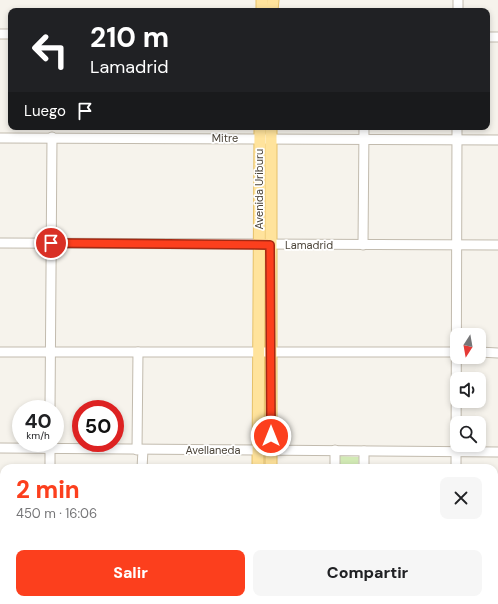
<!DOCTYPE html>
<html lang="es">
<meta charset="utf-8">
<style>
:root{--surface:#fff;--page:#f6f6f6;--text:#202124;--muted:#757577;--accent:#fc3f1d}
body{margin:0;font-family:"DM Sans",sans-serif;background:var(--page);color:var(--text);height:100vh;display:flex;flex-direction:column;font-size:15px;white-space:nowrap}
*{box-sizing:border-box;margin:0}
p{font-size:13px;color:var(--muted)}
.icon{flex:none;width:22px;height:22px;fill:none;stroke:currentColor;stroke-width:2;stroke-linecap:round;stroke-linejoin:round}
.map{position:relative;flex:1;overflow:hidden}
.sheet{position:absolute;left:0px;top:464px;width:498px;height:140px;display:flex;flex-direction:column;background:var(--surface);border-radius:12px 12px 0 0;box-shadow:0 2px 6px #0003}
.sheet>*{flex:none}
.guide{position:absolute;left:8px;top:8px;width:482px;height:122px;border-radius:8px;box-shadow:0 2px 6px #0003;background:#202124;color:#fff;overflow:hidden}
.needle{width:26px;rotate:191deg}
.tools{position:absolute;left:450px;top:328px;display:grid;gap:8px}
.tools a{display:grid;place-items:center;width:36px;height:36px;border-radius:8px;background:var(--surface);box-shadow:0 2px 6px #0003;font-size:20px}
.speed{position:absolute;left:12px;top:400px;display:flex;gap:8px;font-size:20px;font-weight:700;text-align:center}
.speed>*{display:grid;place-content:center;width:52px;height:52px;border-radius:50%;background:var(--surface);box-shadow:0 2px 6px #0003;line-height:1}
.speed small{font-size:10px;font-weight:400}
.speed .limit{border:6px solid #d22;background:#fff;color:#111}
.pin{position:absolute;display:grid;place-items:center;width:34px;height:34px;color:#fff;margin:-17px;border:2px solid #fff;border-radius:50%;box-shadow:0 1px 4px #0007}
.me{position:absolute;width:44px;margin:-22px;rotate:0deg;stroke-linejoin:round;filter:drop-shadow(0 0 3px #0008)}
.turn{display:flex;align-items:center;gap:14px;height:84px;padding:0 16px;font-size:18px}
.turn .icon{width:52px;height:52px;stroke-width:2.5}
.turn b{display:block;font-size:28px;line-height:34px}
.then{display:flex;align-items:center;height:38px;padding:0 16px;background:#0003;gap:8px;font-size:15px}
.round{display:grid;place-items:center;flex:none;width:42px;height:42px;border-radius:8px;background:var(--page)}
.head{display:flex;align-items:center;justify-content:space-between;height:68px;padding:0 16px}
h1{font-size:24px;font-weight:800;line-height:30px;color:var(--accent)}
.primary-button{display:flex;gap:8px;margin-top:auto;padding:8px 16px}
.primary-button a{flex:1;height:46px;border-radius:8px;background:var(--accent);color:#fff;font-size:16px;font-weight:800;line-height:46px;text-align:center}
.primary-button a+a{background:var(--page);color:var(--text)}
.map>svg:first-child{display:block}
.green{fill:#d2eab5}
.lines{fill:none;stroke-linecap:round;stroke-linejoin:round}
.minor-casing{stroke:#c2bbae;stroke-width:11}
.major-casing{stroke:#e6c16a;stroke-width:13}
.minor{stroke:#fff;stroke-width:9}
.major{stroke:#ffe39c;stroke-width:11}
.route-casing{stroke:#a42913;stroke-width:10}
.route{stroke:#fc3f1d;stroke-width:7}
.labels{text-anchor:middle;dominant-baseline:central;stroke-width:3.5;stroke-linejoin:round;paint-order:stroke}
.street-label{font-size:11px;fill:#4b4439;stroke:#fff}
</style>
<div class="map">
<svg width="498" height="604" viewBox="0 0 498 604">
<rect width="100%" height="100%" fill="#f6f3ec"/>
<!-- green -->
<path class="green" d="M337,456L359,457L358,468H337Z"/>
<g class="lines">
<defs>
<g id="minor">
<path d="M458,11V0"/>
<path d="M0,34H11"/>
<path d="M487,37H498"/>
<path d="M0,138L498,140"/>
<path d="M0,243L498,245"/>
<path d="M363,245L364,127"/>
<path d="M0,352H457"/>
<path d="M479,352L498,353"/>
<path d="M50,409L52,137"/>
<path d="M0,448L498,452"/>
<path d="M137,450L138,352"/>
<path d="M335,450V468"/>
<path d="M50,468V443"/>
<path d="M142,468L143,450"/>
<path d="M364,468V451"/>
<path d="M456,468L457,127"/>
<path d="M0,498H4"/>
<path d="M0,549H4"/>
<path d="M494,553H498"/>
<path d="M0,599H4"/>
<path d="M49,600V604"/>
<path d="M141,604V600"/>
<path d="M362,604V600"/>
<path d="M455,604V600"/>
</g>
<g id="major">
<path d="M262,11V0"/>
<path d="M272,11L273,0"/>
<path d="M258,468L260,127"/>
<path d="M271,468V127"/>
<path d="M258,604V600"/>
<path d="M269,604V600"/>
</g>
</defs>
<!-- minor casing -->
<use href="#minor" class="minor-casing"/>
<!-- major casing -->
<use href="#major" class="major-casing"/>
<!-- minor -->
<use href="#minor" class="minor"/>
<!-- major -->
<use href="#major" class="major"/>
</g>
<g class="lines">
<defs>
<path id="route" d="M51,243L270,245L271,436"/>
</defs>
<!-- route casing -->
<use href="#route" class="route-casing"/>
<!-- route -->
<use href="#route" class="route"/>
</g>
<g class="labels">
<!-- street labels -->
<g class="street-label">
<text x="225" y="138">Mitre</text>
<text transform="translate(259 189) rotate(-90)">Avenida Uriburu</text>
<text x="309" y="245">Lamadrid</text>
<text x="213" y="450">Avellaneda</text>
</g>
</g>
</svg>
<div class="tools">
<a><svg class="needle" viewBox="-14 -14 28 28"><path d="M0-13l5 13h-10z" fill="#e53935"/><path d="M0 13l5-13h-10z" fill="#757577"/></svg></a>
<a><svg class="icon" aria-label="sound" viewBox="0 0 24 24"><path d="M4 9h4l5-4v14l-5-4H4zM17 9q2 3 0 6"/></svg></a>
<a><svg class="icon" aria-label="search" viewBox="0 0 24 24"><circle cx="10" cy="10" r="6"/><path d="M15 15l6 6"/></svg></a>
</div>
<div class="speed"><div>40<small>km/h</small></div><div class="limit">50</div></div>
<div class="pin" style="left:51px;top:243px;background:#d93025"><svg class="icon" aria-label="arrive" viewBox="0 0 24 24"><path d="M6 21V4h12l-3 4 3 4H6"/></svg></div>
<svg class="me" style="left:271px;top:436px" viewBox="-20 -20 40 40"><circle r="17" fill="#fc3f1d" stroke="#fff" stroke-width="3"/><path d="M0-11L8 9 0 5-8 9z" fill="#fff"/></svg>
<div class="guide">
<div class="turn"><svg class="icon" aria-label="left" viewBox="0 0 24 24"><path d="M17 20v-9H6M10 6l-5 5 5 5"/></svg><div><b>210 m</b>Lamadrid</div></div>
<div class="then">Luego<svg class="icon" aria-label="arrive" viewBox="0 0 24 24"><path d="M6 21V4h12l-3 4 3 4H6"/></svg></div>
</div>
<section class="sheet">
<div class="head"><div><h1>2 min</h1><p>450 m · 16:06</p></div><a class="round"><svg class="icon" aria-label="close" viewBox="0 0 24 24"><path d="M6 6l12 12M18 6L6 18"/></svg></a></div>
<div class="primary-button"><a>Salir</a><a>Compartir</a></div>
</section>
</div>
